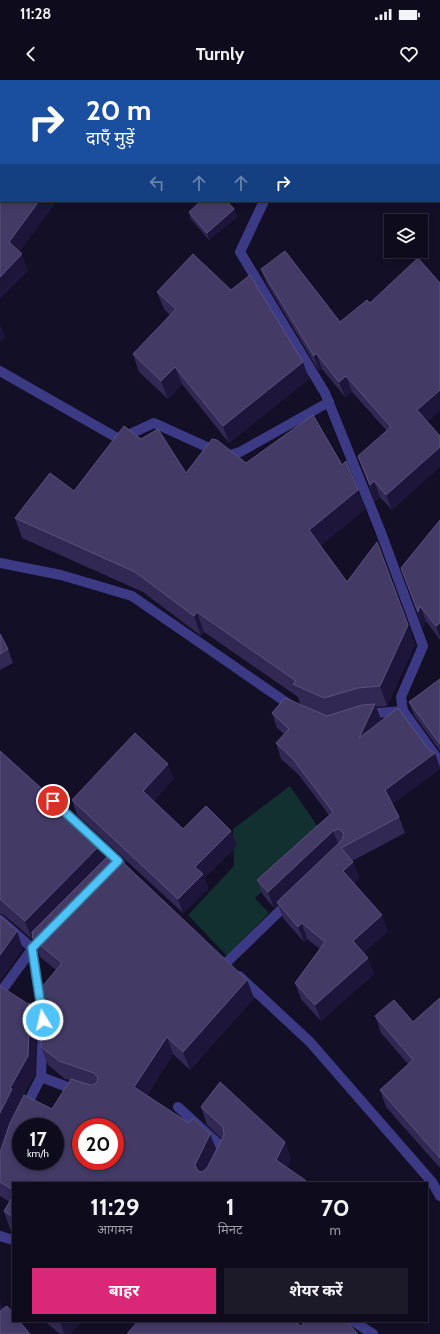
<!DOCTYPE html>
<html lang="hi">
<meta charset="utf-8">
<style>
:root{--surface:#0e0b1c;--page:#1c1929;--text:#f1f3f6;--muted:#9b9ba3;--line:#2e2b3b;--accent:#db2777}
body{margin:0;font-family:Cabin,"Noto Sans Devanagari",sans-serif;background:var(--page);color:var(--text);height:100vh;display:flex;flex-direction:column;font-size:15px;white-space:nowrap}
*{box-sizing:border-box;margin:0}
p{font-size:13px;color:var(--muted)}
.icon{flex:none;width:22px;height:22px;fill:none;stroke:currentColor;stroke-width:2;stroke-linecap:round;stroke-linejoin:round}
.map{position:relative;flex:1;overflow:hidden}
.panel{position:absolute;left:12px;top:1102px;width:416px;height:140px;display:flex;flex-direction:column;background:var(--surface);border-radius:0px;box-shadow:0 2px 6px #0003,0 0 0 1px var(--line)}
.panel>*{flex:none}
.guide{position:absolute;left:0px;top:0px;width:440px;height:122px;box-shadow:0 2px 6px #0003,0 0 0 1px var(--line);background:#1a4fa0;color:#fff;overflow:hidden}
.buttons{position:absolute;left:384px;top:134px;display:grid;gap:8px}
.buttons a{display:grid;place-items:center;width:44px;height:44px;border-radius:0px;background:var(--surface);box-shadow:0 2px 6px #0003,0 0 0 1px var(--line);font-size:20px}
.speed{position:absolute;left:12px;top:1038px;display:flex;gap:8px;font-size:20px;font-weight:700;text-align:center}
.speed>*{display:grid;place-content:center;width:52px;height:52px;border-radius:50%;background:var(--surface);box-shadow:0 2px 6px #0003,0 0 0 1px var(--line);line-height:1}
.speed small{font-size:10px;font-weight:400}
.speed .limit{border:6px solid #d22;background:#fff;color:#111}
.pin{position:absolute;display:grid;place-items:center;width:34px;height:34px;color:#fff;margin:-17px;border:2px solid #fff;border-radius:50%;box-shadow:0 1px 4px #0007}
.me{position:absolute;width:44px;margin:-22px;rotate:351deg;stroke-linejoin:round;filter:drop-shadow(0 0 3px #0008)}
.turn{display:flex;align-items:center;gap:14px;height:84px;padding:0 20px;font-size:18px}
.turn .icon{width:52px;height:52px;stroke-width:2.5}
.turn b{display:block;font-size:28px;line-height:34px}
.lanes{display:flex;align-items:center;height:38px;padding:0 20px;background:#0003;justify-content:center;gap:20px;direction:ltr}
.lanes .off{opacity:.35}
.eta{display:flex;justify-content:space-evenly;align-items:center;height:68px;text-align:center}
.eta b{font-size:24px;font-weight:700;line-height:28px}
.button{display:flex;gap:8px;margin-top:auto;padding:8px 20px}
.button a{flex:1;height:46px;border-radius:0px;background:var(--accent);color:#fff;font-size:16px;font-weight:700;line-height:46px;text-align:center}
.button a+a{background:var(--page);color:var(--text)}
.status{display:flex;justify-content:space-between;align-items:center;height:28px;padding:0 20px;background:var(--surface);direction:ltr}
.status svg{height:11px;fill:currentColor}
header{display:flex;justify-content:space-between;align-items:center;height:52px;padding:0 20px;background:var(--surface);font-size:18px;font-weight:700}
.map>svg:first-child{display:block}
.green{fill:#12302f}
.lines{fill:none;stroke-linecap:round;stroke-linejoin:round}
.minor{stroke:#3d3a85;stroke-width:10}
.wall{fill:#312854}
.shaded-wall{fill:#1d163a}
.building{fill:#433a66;stroke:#5a527e;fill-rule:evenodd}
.route-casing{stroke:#337fa1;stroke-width:10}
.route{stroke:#4fc3f7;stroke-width:7}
</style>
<div class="status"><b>11:28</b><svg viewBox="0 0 49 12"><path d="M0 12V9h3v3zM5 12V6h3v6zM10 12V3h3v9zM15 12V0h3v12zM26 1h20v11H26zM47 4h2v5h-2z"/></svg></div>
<header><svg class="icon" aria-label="back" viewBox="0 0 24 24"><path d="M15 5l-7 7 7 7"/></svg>Turnly<svg class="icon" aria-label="heart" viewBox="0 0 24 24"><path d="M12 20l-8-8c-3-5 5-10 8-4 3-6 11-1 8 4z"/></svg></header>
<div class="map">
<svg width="440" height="1254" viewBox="0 0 440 1254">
<rect width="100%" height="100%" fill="#130f26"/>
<!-- green -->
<path class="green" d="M290,706L325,757L255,818L269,833L227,876L188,835L234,786L233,749Z"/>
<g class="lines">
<!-- minor -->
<g class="minor">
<path d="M230,0L231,1"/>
<path d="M264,121L240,172L325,313L380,450L423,566L401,617L403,631"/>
<path d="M0,291L119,359L154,343L218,372L230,375L240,372L329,322"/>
<path d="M0,483L61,495L132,516L293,627"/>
<path d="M365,634L403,631L440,682"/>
<path d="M95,760L120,783"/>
<path d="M0,840L32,868L43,940L41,997L24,1031"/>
<path d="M226,883L289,822"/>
<path d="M239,896L310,962L432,1102L440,1116"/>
<path d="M0,913L35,865"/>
<path d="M41,997L78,1011"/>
<path d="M178,1027L225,1070L222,1074"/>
<path d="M0,1156L13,1160"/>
<path d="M353,1241L373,1254"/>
</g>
</g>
<!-- wall -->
<g class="wall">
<path d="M234,129L237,137L209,160L191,139L189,132Z"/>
<path d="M261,189L340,242L427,342L392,430L380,417L375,421L358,376L387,351L352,312L345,317L322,289L319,291L267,204Z"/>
<path d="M157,212L303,282L309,299L229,363L182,304L168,319L139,292L133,274L170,235L164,229Z"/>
<path d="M246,383L365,429L320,466L347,502L415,564L387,626L376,627L381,639L379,642L440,687V689L392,724L399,737L405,753L352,781L353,782L359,798L354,803L388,851L364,872L374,894L321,941L301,919L295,903L320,869L307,859L304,862L283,838L278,825L274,828L263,815L257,800L329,735L298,694L281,679L276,663L284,654L277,648L272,633L316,631L300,624L298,617L204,552L201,556L143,512L22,458L15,438L74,411L186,393Z"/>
<path d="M440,440V560L426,541L423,548L401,488Z"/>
<path d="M0,554L8,569L13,583L0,590Z"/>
<path d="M440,599V671L414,635L409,622Z"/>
<path d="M0,671L102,763L107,777L247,900L254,918L190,990L173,974L147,1015L216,1070L222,1059L207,1045L201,1027L285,1062L291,1080L13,1103V1151L10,1149L4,1131L10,1122L0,1116V1072L8,1048L4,1056L0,1068V906L36,940L35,994L18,1024V1026L52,1029L70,1000L65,999L48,985L41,967L56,890L40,877L33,858L32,859L4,835L0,834Z"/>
<path d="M174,699L153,721L183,749L231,751L237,765L204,798L208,809L183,833L77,735L72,720Z"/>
<path d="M440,918V1088L386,1027L380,1010L408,984L381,953L375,936L413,942Z"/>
<path d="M46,1241H82L70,1254H60L47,1243Z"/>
</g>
<!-- shaded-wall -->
<g class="shaded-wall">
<path d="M39,121H57L15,178L9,162Z"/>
<path d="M234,129L237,137L209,160L207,153Z"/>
<path d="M22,174L28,191L0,219V197Z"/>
<path d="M0,244L5,257L0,262Z"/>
<path d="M316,273L322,289L319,291L314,276Z"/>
<path d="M303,282L309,299L229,363L223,346Z"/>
<path d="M175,287L182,304L168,319L161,301Z"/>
<path d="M346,296L352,312L345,317L339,302Z"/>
<path d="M440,310V331L423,346L417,330Z"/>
<path d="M440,367V387L392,430L386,415Z"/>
<path d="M374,401L380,417L375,421L370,405Z"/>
<path d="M358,410L365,429L316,470L309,450Z"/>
<path d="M420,526L426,541L423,548L418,532Z"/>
<path d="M197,532L204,552L201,556L194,536Z"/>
<path d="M440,543V558L436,546Z"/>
<path d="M408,545L415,564L387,626L380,606Z"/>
<path d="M375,624L381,639L364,674L359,658Z"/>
<path d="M435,673L440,687V689L390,726L385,710Z"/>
<path d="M168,684L174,699L149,726L143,711Z"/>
<path d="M231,751L237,765L204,798L208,809L183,833L178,819L195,787Z"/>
<path d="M333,751L339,766L277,822L278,825L274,828L268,812Z"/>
<path d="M102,763L109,781L32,859L25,841Z"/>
<path d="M353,782L359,798L349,807L343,791Z"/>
<path d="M382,835L388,851L359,877L353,861Z"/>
<path d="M302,843L307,859L304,862L298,847Z"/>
<path d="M17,851L23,869L0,902V875Z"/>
<path d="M368,878L374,894L321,941L315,925Z"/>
<path d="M247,900L254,918L190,990L183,972Z"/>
<path d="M30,923L36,940L35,994L18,1024L19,1027L4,1056L0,1068V1033L10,1008Z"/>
<path d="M167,957L173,974L140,1025L134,1007Z"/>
<path d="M210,1054L217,1071L202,1103L195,1085Z"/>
<path d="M285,1062L291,1080L282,1097L276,1080Z"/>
<path d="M0,1220L5,1234L0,1239Z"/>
<path d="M60,1241H82L70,1254H64Z"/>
</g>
<!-- building -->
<g class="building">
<path d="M0,0H20L24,1H1V121H39L9,162L22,174L0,197Z"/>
<path d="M201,121H227L234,129L207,153L189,132Z"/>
<path d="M285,171L340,242L367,220L370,223L418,178L440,203V310L417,330L440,356V367L386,415L374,401L370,405L358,376L391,347L346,296L339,302L316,273L314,276L261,189Z"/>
<path d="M193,174L231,210L250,195L303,282L223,346L175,287L161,301L133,274L176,229L157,212Z"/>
<path d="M313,335L342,385L346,381L358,410L309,450L347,502L377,462L408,545L380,606L358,608L324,618L293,604L296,601L197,532L194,536L135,492L15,438L50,393L74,411L124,346L141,359L158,349L186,393L212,359L217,360L246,383Z"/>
<path d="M440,440V543L436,546L420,526L418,532L401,488Z"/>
<path d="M0,554L8,569L0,574Z"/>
<path d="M440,599V664L409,622Z"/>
<path d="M285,618L327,636L362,625L375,624L359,658L398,628L429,670L435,673L385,710L399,737L341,768L353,782L343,791L382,835L353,861L368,878L315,925L295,903L325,862L302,843L298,847L277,822L342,760L344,754L339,749L333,751L268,812L257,800L333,732L293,679L276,663L289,649L272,633Z"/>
<path d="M135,653L168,684L143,711L183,749L206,726L231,751L195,787L203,794L178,819L72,720Z"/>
<path d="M0,671L102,763L25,841L0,819Z"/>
<path d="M112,772L247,900L183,972L167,957L134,1007L189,1043L193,1038L210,1054L195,1085L198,1091L202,1092L207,1088L224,1055L223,1047L201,1027L220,1002L285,1062L276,1080L305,1100L307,1103H13V1110L0,1102V1072L10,1043L24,1015L52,1029L71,999L90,1005H93L97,1002L98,998L94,993L59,981L41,967L43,922L41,908L62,883L33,859L32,852ZM21,1047H55V1081H21ZM81,1047H115V1081H81Z"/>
<path d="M0,836L17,851L0,875Z"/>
<path d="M0,906L28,924L30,923L28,976L10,1008L12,1009L0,1033Z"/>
<path d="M440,918V1078L380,1010L413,980L375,936L394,920L413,942Z"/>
<path d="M13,1116V1137L4,1131Z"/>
<path d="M7,1226L13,1233V1241H19L30,1254H0V1231Z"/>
<path d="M138,1241H294L301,1246L306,1241H346L358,1254H127Z"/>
</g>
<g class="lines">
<defs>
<path id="route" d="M43,940L32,868L118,781L53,721"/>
</defs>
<!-- route casing -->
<use href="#route" class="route-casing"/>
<!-- route -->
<use href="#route" class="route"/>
</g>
</svg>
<div class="buttons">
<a><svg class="icon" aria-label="layers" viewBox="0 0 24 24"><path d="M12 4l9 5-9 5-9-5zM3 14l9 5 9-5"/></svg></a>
</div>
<div class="speed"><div>17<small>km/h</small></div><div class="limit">20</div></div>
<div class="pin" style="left:53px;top:721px;background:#d93025"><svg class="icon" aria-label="arrive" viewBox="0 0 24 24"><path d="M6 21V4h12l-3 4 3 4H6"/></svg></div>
<svg class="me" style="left:43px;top:940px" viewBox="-20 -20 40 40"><circle r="17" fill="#4fc3f7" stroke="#fff" stroke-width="3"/><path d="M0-11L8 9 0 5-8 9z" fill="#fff"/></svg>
<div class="guide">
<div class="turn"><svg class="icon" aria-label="right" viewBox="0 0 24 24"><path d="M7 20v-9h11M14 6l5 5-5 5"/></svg><div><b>20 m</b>दाएँ मुड़ें</div></div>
<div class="lanes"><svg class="icon off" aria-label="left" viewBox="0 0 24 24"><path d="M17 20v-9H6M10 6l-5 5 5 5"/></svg><svg class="icon off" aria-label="ahead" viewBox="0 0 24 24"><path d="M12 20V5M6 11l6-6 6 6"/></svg><svg class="icon off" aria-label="ahead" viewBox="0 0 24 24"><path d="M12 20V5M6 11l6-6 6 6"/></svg><svg class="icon" aria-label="right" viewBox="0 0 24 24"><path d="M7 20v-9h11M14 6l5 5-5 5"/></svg></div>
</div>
<section class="panel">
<div class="eta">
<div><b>11:29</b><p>आगमन</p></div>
<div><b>1</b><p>मिनट</p></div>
<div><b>70</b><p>m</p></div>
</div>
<div class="button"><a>बाहर</a><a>शेयर करें</a></div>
</section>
</div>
